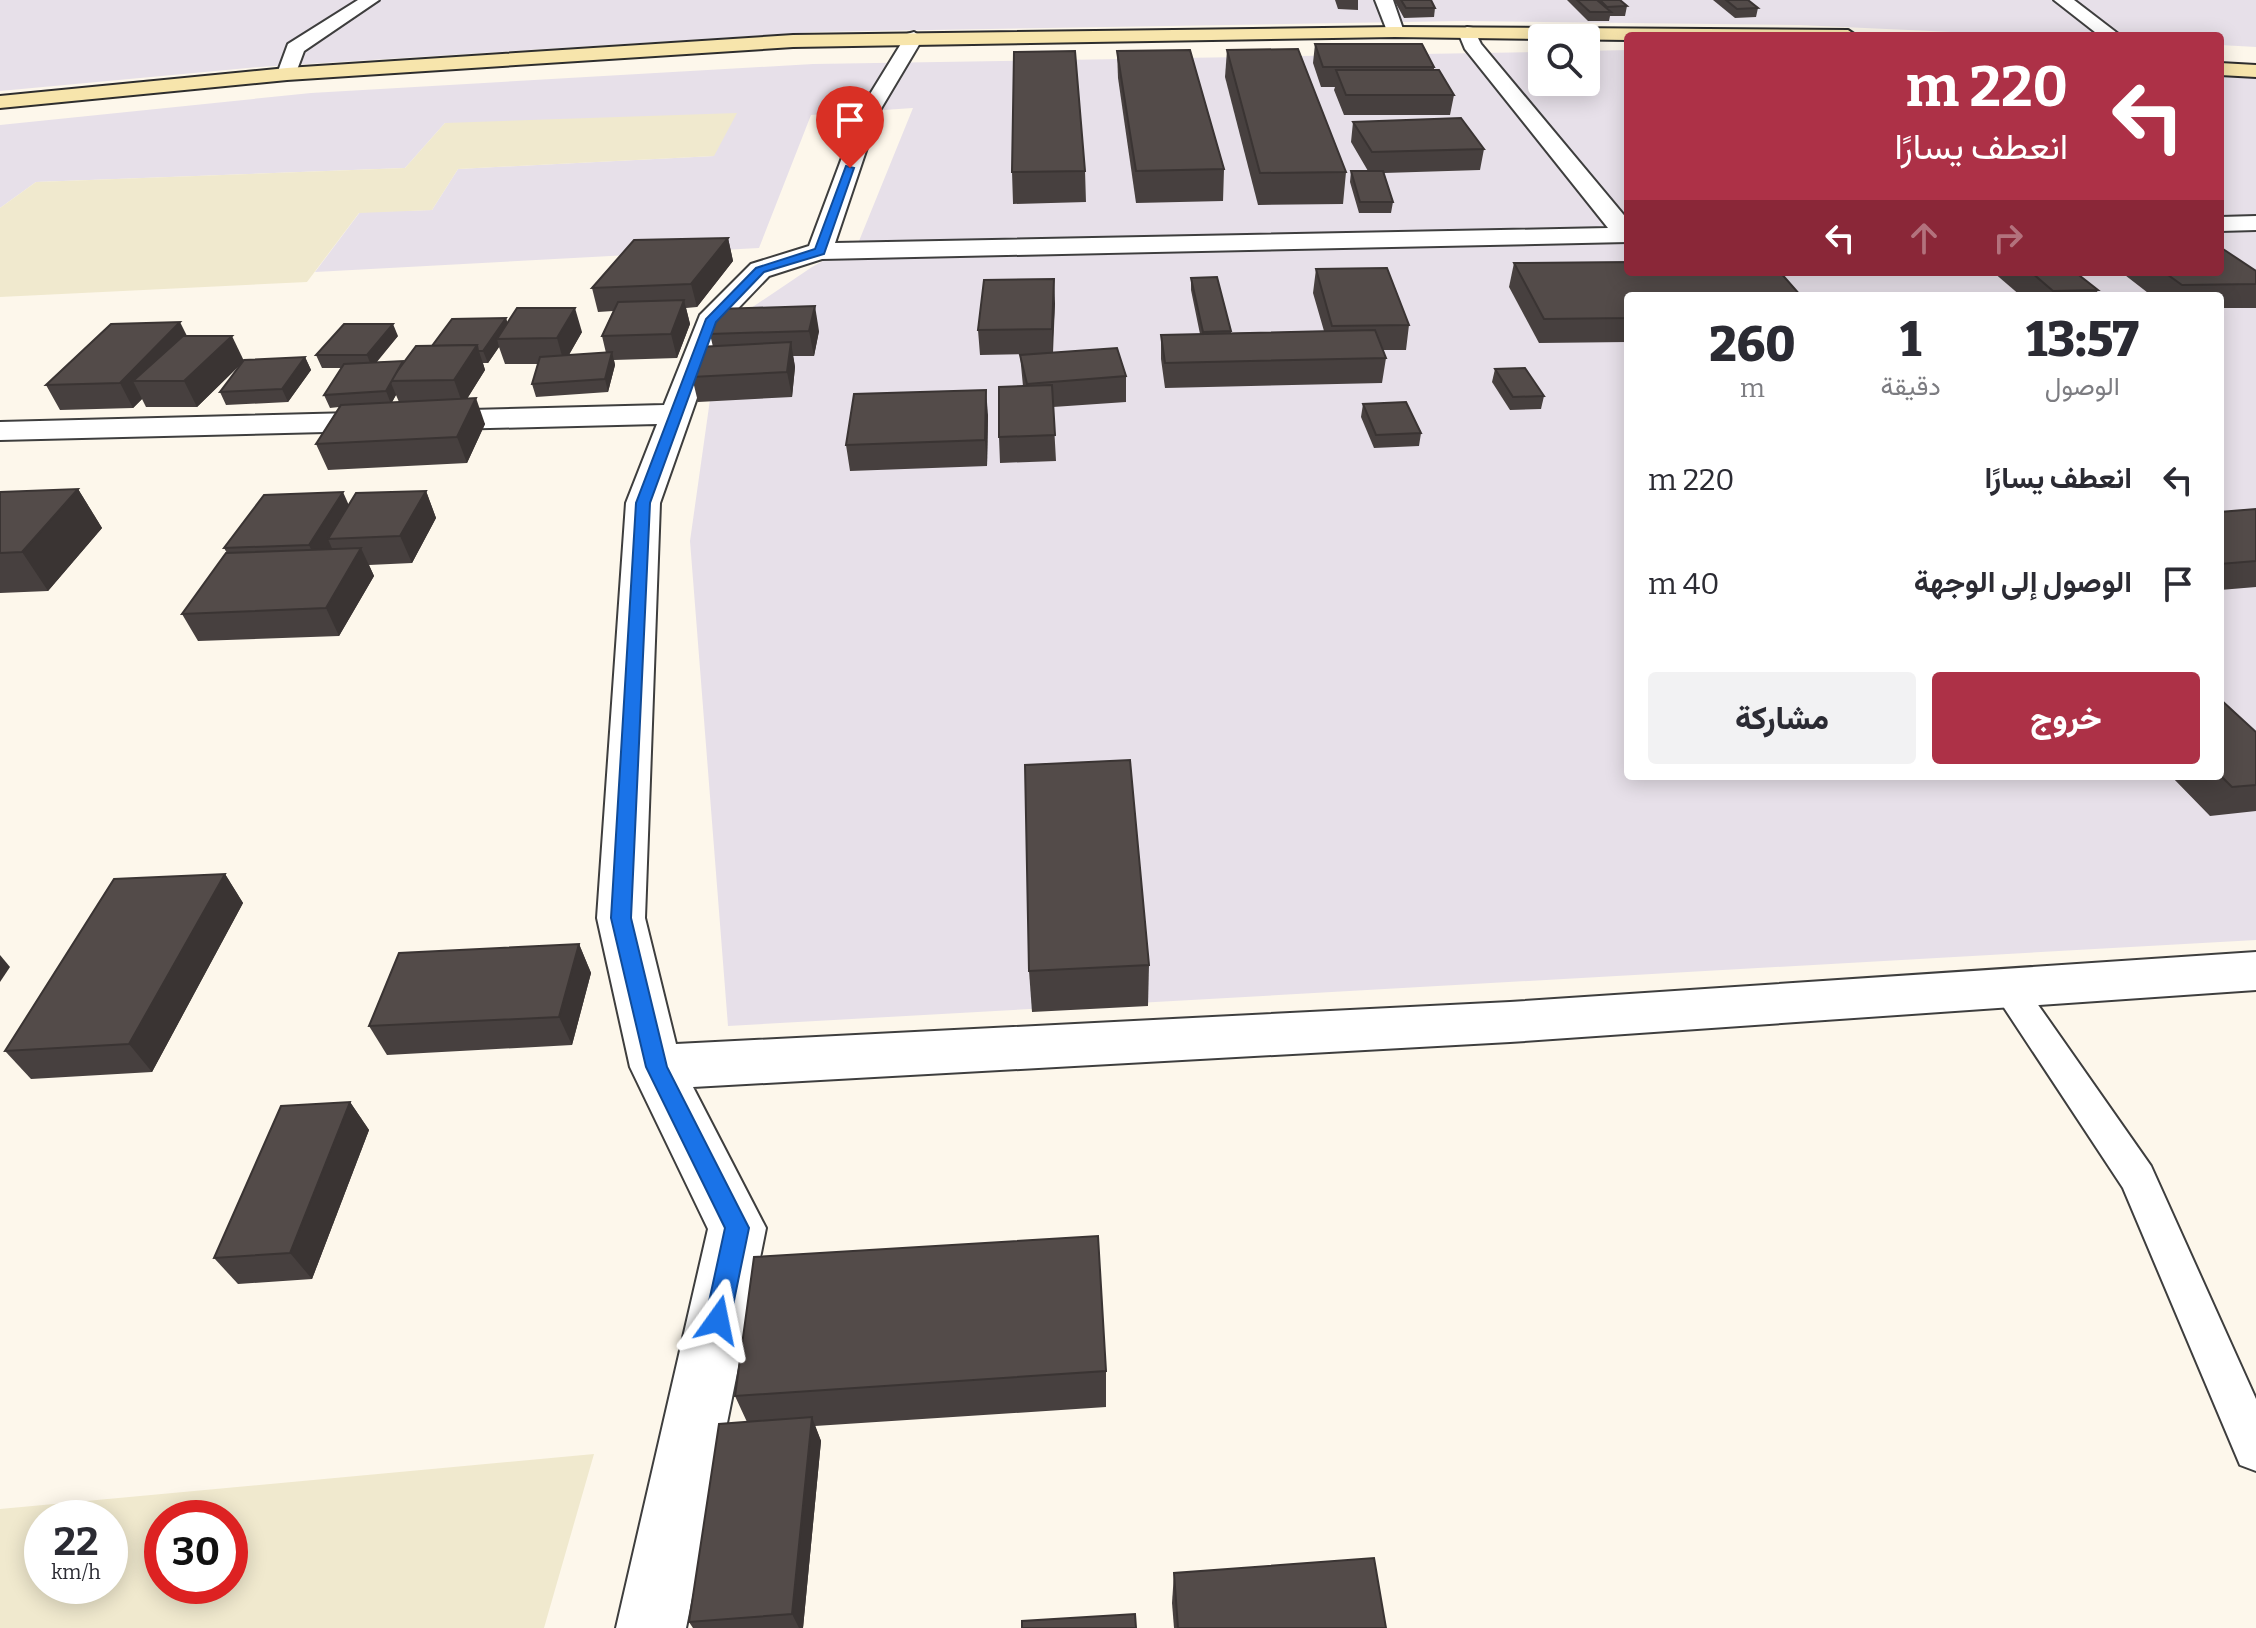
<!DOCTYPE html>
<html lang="ar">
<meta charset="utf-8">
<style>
:root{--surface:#fff;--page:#f2f2f3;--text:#2b2b33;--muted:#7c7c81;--accent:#ad3147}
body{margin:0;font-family:Bitter,Vazirmatn,serif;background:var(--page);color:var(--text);direction:rtl;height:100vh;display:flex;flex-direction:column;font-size:30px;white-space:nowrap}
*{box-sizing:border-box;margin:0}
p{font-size:26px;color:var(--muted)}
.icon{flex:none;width:44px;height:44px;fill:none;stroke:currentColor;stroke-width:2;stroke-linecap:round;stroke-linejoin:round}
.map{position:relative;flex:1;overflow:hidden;direction:ltr}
.panel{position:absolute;left:1624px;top:292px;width:600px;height:488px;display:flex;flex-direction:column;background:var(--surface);border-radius:8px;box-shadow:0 4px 20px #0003;direction:rtl}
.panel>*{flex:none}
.top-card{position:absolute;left:1624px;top:32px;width:600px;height:244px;border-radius:8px;box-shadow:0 4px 20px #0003;direction:rtl;background:#ad3147;color:#fff;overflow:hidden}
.fabs{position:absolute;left:1528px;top:24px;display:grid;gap:16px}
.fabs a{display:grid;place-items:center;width:72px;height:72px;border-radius:8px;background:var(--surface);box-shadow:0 4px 20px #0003;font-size:40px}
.speed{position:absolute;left:24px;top:1500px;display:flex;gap:16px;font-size:40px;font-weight:700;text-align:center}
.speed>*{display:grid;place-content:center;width:104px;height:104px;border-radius:50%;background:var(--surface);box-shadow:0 4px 20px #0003;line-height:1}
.speed small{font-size:20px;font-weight:400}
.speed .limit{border:12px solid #d22;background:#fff;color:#111}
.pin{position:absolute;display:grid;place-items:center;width:68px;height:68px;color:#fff;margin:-82px -34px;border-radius:50% 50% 50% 0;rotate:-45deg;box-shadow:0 0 8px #0007}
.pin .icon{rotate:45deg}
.me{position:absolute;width:88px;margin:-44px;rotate:12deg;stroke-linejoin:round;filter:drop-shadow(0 0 6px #0008)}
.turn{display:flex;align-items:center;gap:28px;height:168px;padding:0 24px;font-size:36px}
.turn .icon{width:104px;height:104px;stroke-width:2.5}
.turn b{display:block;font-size:56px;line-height:68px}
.lanes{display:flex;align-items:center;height:76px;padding:0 24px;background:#0003;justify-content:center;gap:40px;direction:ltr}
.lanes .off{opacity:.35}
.eta{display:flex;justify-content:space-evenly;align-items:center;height:136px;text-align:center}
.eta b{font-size:48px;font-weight:800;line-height:56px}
.primary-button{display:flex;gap:16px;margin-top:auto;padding:16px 24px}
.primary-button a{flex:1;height:92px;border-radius:8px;background:var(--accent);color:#fff;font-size:32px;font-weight:800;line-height:92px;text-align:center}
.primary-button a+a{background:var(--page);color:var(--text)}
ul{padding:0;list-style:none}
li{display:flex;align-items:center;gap:24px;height:104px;padding:0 24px}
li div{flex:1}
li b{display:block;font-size:30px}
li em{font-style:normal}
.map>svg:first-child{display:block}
.industrial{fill:#e7e0e9;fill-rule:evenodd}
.farmland{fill:#f0e9ce;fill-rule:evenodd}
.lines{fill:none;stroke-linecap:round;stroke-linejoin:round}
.service-casing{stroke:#3e3e3e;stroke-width:4}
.minor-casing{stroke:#3e3e3e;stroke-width:4}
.secondary-casing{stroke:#2d2d2d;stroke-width:4}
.service{fill:#fff;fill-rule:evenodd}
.minor{fill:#fff;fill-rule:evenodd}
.secondary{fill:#f7e5ac;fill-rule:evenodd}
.wall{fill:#47403f;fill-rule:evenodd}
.shaded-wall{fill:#3a3433}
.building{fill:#534b49;stroke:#3a3433;stroke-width:2}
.route{fill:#1a73e8;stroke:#114b97;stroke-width:2}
</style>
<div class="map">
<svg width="2256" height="1628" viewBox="0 0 2256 1628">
<rect width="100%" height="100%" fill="#fdf7eb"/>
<!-- industrial -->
<g class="industrial">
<path d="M0,0H2256V47L2220,45V36H2040L1799,25L1463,21L815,32L260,67L0,91Z"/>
<path d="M1628,50V272H2220V67L2256,68V940L728,1026L690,541L720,329L812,267L859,241L913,108L811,115L759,248L315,272L360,212L432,210L458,169L714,156L445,123L405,168L36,182L0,208V125L311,93L813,64L1542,52V82H1586V51ZM1628,296H2220V776H1628Z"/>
</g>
<!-- farmland -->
<g class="farmland">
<path d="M737,113L714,156L458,169L432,210L359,213L307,282L0,297V208L36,182L405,168L445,123Z"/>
<path d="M594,1454L544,1628H0V1509ZM42,1518H110V1586H42ZM162,1518H230V1586H162Z"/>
</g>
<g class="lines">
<defs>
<path id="service" d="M2008,975L2020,979L2151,1166L2256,1399V1471L2240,1465L2123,1188L1991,988L1996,979Z"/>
<g id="minor">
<path d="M358,0H379L304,51L294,78H280L277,74L288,44Z"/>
<path d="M1375,0H1393L1404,32L1401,36H1389Z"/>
<path d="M2054,0H2074L2121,36H2100Z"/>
<path d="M1467,27L1473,28L1481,44L1628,220V242L822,259L769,276L723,324L660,503L645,918L676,1044L1510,1002L2256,952V990L1510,1042L693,1087L766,1228L686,1628H616L708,1229L630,1067L597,918L626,503L657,424L0,440V422L664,405L700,315L751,264L809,246L859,112L907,34L914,32L923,38L879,112L835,243L1608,228L1465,49L1458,32Z"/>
<path d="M2256,216V230L2220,231V217Z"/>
</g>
<g id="secondary">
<path d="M1395,27L1848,30L1857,36H1628V40L1395,37L793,47L287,80L0,108V96L287,68L793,35Z"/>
<path d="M2220,63L2256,65V77L2220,75Z"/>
</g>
</defs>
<!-- service casing -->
<use href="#service" class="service-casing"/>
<!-- minor casing -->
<use href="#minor" class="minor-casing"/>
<!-- secondary casing -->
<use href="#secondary" class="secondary-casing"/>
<!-- service -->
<use href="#service" class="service"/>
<!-- minor -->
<use href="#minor" class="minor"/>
<!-- secondary -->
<use href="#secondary" class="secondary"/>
</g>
<!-- wall -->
<g class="wall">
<path d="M1335,0H1358V10L1338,9Z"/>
<path d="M1394,0H1431L1435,8L1434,17L1404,18Z"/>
<path d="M1567,0H1620L1627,6L1625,16H1610L1609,21H1588Z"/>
<path d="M1713,0H1748L1758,8L1756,17L1735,18Z"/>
<path d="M1315,44L1434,67V70L1454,95L1450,115H1344L1334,90L1335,87H1321L1313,63Z"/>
<path d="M1227,50L1346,172L1343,204L1258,205L1225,77Z"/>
<path d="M1117,51L1224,169L1223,201L1136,203L1118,78Z"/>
<path d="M1353,122L1484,149L1480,170L1384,173L1393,202L1391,213H1359L1350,182L1351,171H1368L1351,142Z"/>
<path d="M1085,171L1086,202L1013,204L1012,172Z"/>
<path d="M728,238L733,261L697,307L686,308L690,324L677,358L614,360L615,365L608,392L536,397L532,384L538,364H505L499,347L488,363H483L485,370L467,399L485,424L467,463L328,470L316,444L339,407L330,408L324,395L342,368H322L316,355L398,336L376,362L403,361L404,363L432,346L506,318L507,323L582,332L569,355L606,353L602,336L613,311L598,312L592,288ZM396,395L399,402H392Z"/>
<path d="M1514,263L1628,296V342L1539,343L1509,287Z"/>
<path d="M1316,269L1409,325L1406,350H1383L1386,358L1382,383L1165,388L1161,359V335L1200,334L1191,290V278L1231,331V333L1324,331L1313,293Z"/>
<path d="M2256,271V308H2220V296H2152L2121,272Z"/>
<path d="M1993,272H2075L2098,290L2095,296H2021Z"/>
<path d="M1055,303L1053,353L1126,376V402L1053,407L1056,461L1000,463L999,437L1023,386L1020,355L1030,354L980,355L978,330Z"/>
<path d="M819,331L814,356H793L795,367L792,397L698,402L692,377L713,347L710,334Z"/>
<path d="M187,336L244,361L305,357L311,370L288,402L226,405L220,392L242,363L197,407H146L142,399L133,408L60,410L46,385Z"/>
<path d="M1495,369L1544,396L1541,409L1510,410L1492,382Z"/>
<path d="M1363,404L1421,433L1419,446L1374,448L1361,417Z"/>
<path d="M988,415L987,466L850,471L846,445Z"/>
<path d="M78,489L102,528L48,591L0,593V492Z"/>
<path d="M426,491L436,518L412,563L369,565L374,576L339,636L198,641L182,614L227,553L224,548L349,505Z"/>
<path d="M2256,509V587L2220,590V512Z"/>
<path d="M2256,732V811L2210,816L2171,776H2220Z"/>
<path d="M225,874L243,903L152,1072L31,1079L5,1051Z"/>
<path d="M579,944L591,973L572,1045L387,1055L369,1026Z"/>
<path d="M1149,965L1148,1006L1032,1012L1029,971Z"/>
<path d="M350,1102L369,1130L312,1279L238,1284L214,1258Z"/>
<path d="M1106,1371V1407L815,1426L821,1441L803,1628H693L689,1622L747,1422L735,1396Z"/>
<path d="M1174,1573L1386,1628H1174L1172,1603Z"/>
</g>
<!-- shaded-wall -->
<g class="shaded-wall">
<path d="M728,238L733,261L697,307L691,284Z"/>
<path d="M1054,279L1055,303L1052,354V329Z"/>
<path d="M684,300L690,324L677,358L671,334Z"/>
<path d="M815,306L819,331L814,356L809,331Z"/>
<path d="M575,308L582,332L564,363L557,338Z"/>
<path d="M506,318L510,331L497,339L499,347L488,363L483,351Z"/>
<path d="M180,322L192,346L133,381L142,399L133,408L120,383Z"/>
<path d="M393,324L398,336L372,368L367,355Z"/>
<path d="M232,336L244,361L197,407L184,381Z"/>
<path d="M791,342L795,367L792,397L787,372Z"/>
<path d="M477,345L485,370L463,405L454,380Z"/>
<path d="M612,352L615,365L608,392L605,379Z"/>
<path d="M305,357L311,370L288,402L282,389Z"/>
<path d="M391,383L396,395L391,404L386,391Z"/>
<path d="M986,390L988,415L987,466L985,440Z"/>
<path d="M476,398L485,424L467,463L457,437Z"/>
<path d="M78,489L102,528L48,591L22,552Z"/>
<path d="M426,491L436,518L412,563L400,536Z"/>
<path d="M343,492L355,519L328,539L334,553L322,572L309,545Z"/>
<path d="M361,548L374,576L339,636L326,608Z"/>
<path d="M225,874L243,903L152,1072L129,1044Z"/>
<path d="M579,944L591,973L572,1045L559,1017Z"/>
<path d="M0,955L10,967L0,982Z"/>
<path d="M350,1102L369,1130L312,1279L290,1253Z"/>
<path d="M812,1417L821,1441L803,1628H799L792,1614Z"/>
</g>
<!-- building -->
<g class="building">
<path d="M1401,0H1431L1435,8H1406Z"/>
<path d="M1577,0H1597L1611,12H1590Z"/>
<path d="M1600,0H1620L1627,6L1607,7Z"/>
<path d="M1726,0H1748L1758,8L1737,9Z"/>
<path d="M1315,44H1422L1434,67H1323Z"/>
<path d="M1298,49L1346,172L1260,173L1227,50Z"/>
<path d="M1190,50L1224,169L1136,171L1117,51Z"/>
<path d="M1075,51L1085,171L1012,172L1014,52Z"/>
<path d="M1336,70H1439L1454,95H1346Z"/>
<path d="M1461,118L1484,149L1372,152L1353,122Z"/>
<path d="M1351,171H1383L1393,202H1360Z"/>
<path d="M728,238L691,284L592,288L634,240Z"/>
<path d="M2220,247L2256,271V284L2182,285L2164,272H2220Z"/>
<path d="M1628,262V272H1780L1801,296H1628V318L1544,319L1514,263Z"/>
<path d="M1387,268L1409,325L1332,326L1316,269Z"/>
<path d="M2031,272H2075L2098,290L2053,291Z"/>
<path d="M1217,277L1231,331L1203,332L1191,278Z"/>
<path d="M1054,279L1052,329L978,330L984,280Z"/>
<path d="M684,300L671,334L602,336L618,302Z"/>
<path d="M815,306L809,331L710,334L718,309Z"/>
<path d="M517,308H575L557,338L497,339Z"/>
<path d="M506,318L483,351H478L477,345L432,346L452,319Z"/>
<path d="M180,322L120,383L46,385L111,324Z"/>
<path d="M344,324H393L367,355H316Z"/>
<path d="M1375,330L1386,358L1165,363L1161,335Z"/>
<path d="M183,336H232L184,381H133Z"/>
<path d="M791,342L787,372L692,377L699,347Z"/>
<path d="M477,345L454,380L390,381L416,346Z"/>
<path d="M1117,348L1126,376L1027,384L1020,355Z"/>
<path d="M612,352L605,379L532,384L540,357Z"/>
<path d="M305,357L282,389L220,392L244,360Z"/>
<path d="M403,361L386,391L324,395L344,364Z"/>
<path d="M1525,368L1544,396L1513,397L1495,369Z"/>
<path d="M1052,385L1055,435L999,437V387Z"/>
<path d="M986,390L985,440L846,445L854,394Z"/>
<path d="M476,398L457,437L316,444L341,405Z"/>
<path d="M1406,402L1421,433L1376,435L1363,404Z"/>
<path d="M78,489L22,552L0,553V492Z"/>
<path d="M426,491L400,536L328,539L356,493Z"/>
<path d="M343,492L309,545L224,548L264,495Z"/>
<path d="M2256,509V561L2220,564V512Z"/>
<path d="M361,548L326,608L182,614L226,553Z"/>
<path d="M2220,699L2256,732V785L2232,787L2220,775Z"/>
<path d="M1130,760L1149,965L1029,971L1025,765Z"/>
<path d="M225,874L129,1044L5,1051L114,879Z"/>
<path d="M579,944L559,1017L369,1026L399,953Z"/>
<path d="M350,1102L290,1253L214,1258L281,1106Z"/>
<path d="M1098,1236L1106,1371L735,1396L754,1257Z"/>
<path d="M812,1417L792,1614L689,1622L719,1424Z"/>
<path d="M1374,1558L1386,1628H1178L1174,1573Z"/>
<path d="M1135,1614L1136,1628H1022V1621Z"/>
</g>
<!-- route -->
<path class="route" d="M846,166L854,168L824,254L764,272L716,322L650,503L631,918L667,1067L749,1228L730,1320L726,1329L718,1332L709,1329L705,1320L725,1228L646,1067L611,918L636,503L706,319L756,268L815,249Z"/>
</svg>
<div class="fabs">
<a><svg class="icon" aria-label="search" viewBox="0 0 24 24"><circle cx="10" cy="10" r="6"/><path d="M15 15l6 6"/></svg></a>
</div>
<div class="speed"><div>22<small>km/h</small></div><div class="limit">30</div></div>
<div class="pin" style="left:850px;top:168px;background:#d93025"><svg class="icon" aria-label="arrive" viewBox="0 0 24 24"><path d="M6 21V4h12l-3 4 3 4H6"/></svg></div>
<svg class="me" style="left:718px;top:1320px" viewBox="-20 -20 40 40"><path d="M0-17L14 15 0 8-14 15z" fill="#1a73e8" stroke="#fff" stroke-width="4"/></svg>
<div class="top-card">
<div class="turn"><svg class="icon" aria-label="left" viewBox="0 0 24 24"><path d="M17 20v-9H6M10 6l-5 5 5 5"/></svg><div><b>220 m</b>انعطف يسارًا</div></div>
<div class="lanes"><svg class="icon" aria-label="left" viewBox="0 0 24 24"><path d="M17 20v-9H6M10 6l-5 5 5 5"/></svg><svg class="icon off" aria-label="ahead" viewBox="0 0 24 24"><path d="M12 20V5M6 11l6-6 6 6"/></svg><svg class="icon off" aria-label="right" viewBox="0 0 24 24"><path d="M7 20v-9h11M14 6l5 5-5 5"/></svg></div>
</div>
<section class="panel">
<div class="eta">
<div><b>13:57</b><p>الوصول</p></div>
<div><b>1</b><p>دقيقة</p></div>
<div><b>260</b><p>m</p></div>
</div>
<ul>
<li><svg class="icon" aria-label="left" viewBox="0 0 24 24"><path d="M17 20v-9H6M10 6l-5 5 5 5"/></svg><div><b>انعطف يسارًا</b></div><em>220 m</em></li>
<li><svg class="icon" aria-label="arrive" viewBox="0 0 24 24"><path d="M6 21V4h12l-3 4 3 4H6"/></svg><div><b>الوصول إلى الوجهة</b></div><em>40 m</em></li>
</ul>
<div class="primary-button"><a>خروج</a><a>مشاركة</a></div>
</section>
</div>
